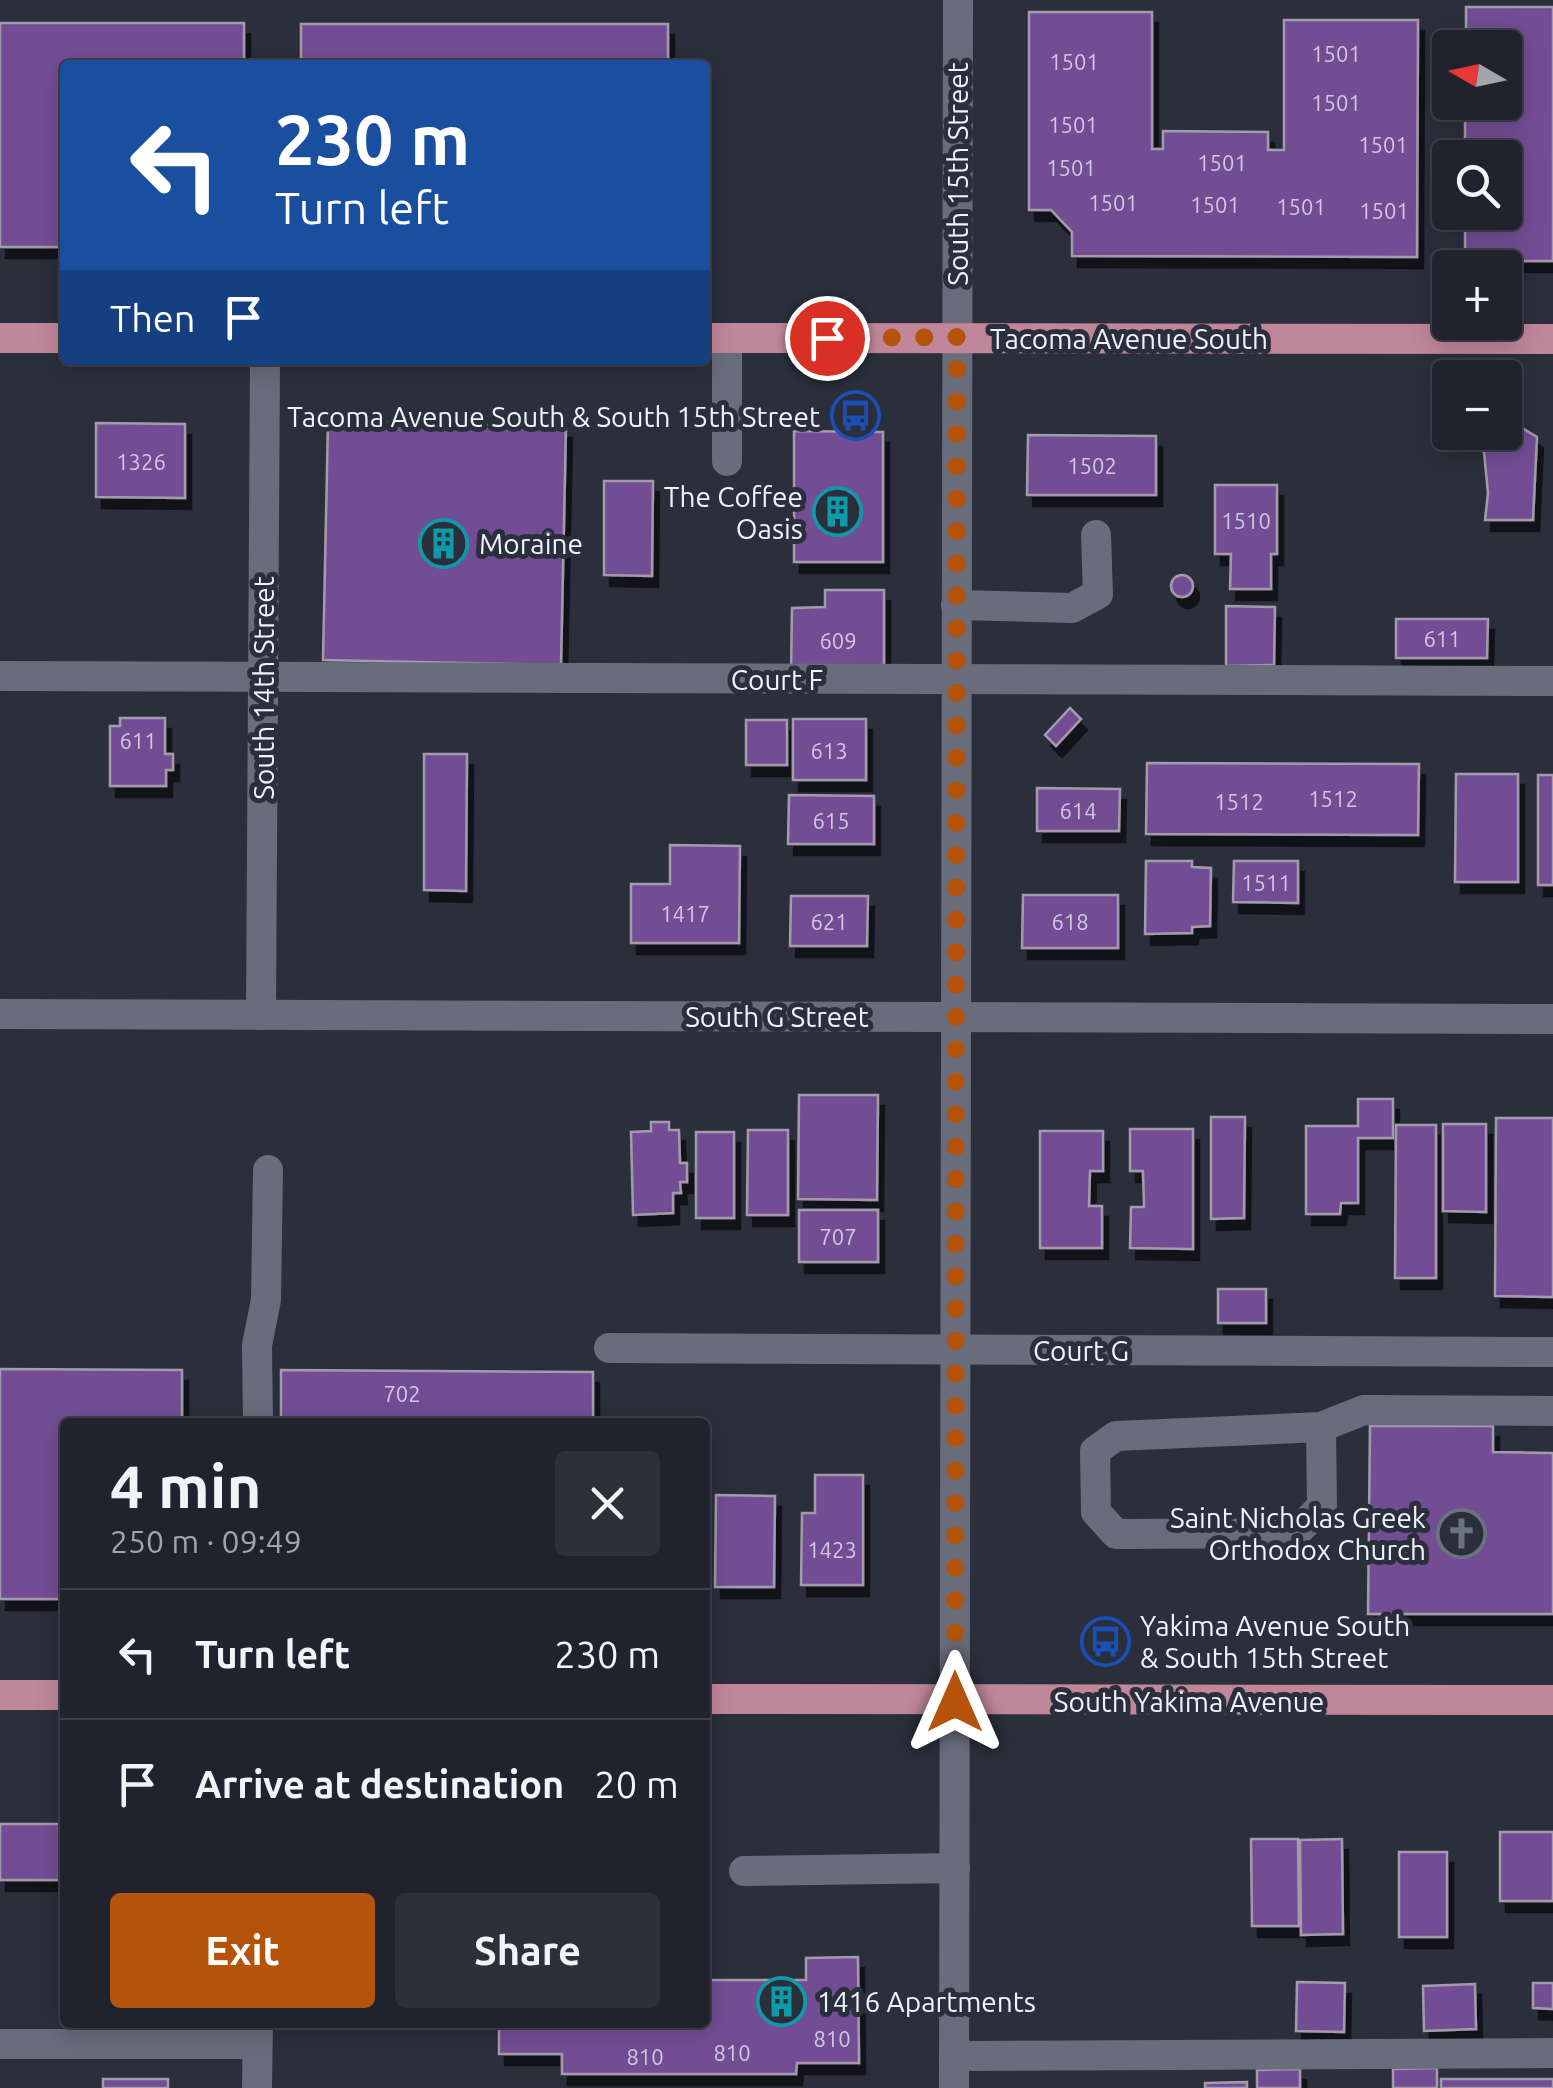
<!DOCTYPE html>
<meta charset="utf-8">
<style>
:root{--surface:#20232d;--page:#2d2f39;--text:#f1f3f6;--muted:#a2a4aa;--line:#3d4049;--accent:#b45309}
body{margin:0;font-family:Ubuntu,sans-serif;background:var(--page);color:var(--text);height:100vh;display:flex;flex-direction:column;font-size:38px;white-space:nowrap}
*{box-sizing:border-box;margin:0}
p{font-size:32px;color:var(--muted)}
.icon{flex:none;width:55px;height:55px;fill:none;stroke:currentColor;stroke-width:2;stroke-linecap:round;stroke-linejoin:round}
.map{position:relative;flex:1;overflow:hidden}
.sheet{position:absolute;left:60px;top:1418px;width:650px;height:610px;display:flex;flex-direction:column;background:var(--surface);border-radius:10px;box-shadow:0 5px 25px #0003,0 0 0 2px var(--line)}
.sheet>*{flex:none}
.guide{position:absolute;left:60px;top:60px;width:650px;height:305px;border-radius:10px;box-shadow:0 5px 25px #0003,0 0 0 2px var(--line);background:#1a4fa0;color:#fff;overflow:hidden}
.needle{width:65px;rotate:279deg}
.buttons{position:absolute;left:1432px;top:30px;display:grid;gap:20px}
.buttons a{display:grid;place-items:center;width:90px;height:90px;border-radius:10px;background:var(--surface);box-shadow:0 5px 25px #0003,0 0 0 2px var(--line);font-size:50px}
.pin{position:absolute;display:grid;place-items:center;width:85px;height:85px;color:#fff;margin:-42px;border:5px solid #fff;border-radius:50%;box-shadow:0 2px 10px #0007}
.me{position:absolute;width:110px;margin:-55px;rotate:0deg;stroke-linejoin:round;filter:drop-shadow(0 0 8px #0008)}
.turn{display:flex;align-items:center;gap:35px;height:210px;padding:0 50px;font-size:45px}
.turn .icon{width:130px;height:130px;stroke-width:2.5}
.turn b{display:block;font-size:70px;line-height:85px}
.then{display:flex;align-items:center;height:95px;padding:0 50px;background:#0003;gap:20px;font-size:38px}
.round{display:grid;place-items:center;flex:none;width:105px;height:105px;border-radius:10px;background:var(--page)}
.headline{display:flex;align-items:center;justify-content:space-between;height:170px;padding:0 50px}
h1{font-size:60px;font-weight:600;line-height:75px}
.action{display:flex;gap:20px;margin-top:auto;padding:20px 50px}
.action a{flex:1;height:115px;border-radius:10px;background:var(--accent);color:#fff;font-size:40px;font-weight:600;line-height:115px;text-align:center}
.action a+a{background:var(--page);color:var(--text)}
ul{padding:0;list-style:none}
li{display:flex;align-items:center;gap:30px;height:130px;padding:0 50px;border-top:2px solid var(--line)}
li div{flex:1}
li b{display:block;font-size:38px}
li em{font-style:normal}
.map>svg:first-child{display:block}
.building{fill:#734e94;stroke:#a39bab;stroke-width:2.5;filter:url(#shadow)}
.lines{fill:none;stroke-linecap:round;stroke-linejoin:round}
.minor{stroke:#686c7b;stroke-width:30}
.major{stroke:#c0879a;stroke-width:30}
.route{stroke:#b45309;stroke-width:18;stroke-dasharray:0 32.4}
.labels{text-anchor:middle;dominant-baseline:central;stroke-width:10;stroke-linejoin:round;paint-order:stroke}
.number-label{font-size:22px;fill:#d0c9e1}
.street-label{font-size:28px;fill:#eff2fb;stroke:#2b2f3c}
.poi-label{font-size:28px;fill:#eff2fb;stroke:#2b2f3c;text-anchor:end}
</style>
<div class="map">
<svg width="1553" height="2088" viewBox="0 0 1553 2088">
<defs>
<filter id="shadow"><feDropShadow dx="6" dy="11" stdDeviation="0" flood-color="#0009"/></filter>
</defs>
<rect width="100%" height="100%" fill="#2b2f3c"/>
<!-- building -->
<g class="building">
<path d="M1466,7H1553V261H1465V212H1505V158H1465V102H1505V48H1466Z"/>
<path d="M1029,12H1152V149H1163V131L1268,132V150H1284V20H1418L1417,257L1072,256V232L1051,210H1029Z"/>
<path d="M0,23H244V65H65V247H0Z"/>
<rect x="301" y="24" width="367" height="41"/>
<path d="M328,421L566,427L561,665L323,660Z"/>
<path d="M1512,422L1537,437L1533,520H1485L1488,493L1482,432H1505V424Z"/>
<path d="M96,423L185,424V498L96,497Z"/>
<path d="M794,431L883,432V562H794Z"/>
<path d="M1028,435L1156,436V495H1027Z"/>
<path d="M604,481H653L652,576L604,575Z"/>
<path d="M1215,485H1277V554H1271V589H1230L1231,554H1215Z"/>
<circle cx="1182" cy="586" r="11"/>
<path d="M825,590H884V673L791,672L792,608L825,607Z"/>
<path d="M1226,606L1275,607L1274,665L1226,666Z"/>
<path d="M1396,619H1488L1487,658H1396Z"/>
<path d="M1070,708L1081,719L1056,746L1045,735Z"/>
<path d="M120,718H165V754H173V770H166V786H110V726H120Z"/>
<rect x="793" y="719" width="73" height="61"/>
<rect x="746" y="720" width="41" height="45"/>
<path d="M424,754H467L466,891L424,890Z"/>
<path d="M1147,763L1419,764L1418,835L1146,834Z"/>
<path d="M1456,774H1518V882H1455Z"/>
<rect x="1538" y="775" width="15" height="110"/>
<path d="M1037,788L1120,789L1119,831H1037Z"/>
<path d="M789,795L874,796V844H788Z"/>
<path d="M670,845L740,846L739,943H631V884H670Z"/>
<path d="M1146,861H1192V867L1211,868L1210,926L1192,927V933L1145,934Z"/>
<path d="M1234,861H1298V903L1233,902Z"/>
<path d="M1023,895H1118V948H1022Z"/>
<path d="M791,896H868L867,946H790Z"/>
<path d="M799,1095H878L877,1200L798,1199Z"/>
<path d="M1358,1099H1393V1138H1358V1203H1341L1340,1214H1306V1126H1358Z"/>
<path d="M1211,1117H1245L1244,1218L1211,1219Z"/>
<path d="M1496,1118H1553V1297L1495,1296Z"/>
<path d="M651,1122H669V1130H679L680,1163H687V1182H680L681,1193H673V1213L633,1215L631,1132L651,1131Z"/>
<path d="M1443,1124H1486V1212L1443,1211Z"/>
<path d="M1396,1125H1436V1278H1395Z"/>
<path d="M1130,1129H1193V1249L1130,1248L1131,1207H1144L1143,1171H1130Z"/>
<path d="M748,1130H788V1215H747Z"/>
<path d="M1040,1131H1103V1171H1090L1089,1206H1102V1248H1040Z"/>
<rect x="696" y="1132" width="38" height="86"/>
<rect x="799" y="1210" width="79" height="52"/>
<rect x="1218" y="1289" width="48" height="34"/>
<path d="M0,1369L182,1370V1422H65V1599H0Z"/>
<path d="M281,1370L593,1372V1422H281Z"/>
<path d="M1370,1426H1493V1452L1553,1453V1614H1368Z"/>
<path d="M815,1475H863V1585H801L802,1513H815Z"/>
<path d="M716,1495L775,1496L774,1587H715Z"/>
<rect x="0" y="1824" width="65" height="56"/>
<rect x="1500" y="1832" width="53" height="69"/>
<path d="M1251,1839H1298L1299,1926H1252Z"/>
<path d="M1342,1839L1343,1934L1301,1935L1300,1840Z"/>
<rect x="1399" y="1852" width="48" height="85"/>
<path d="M858,1957L859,2063H797L796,2074H562V2054H499V2022H705V1980H806V1958Z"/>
<path d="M1297,1982L1345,1983L1344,2032L1296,2031Z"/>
<path d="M1533,1983H1553V2009L1533,2008Z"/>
<path d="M1475,1984L1476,2029L1424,2031L1423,1986Z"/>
<path d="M1437,2068V2088H1393V2069Z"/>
<path d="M1300,2069V2088H1257V2070Z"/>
<rect x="103" y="2079" width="65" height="9"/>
<rect x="1441" y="2079" width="112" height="9"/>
<path d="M1247,2082V2088H1205V2083Z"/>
</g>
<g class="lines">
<!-- minor -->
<g class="minor">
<path d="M727,338V461"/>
<path d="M956,605L1072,608L1098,594L1096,535"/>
<path d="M0,676L1553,681"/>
<path d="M0,1014L1553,1019"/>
<path d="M261,1015L265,360"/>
<path d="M609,1348L1553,1352"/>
<path d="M258,1422L257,1345L266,1300L268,1170"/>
<path d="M1321,1427L1322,1506L1296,1533L1116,1534L1096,1512L1095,1451L1116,1436L1321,1427L1364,1410L1553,1411"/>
<path d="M744,1871L955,1868"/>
<path d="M0,2044H257"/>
<path d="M954,2056L1553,2053"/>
<path d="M257,2088L258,2022"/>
<path d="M954,2088L958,0"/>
</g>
<!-- major -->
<g class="major">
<path d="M0,338H65"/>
<path d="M705,338L1553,339"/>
<path d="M0,1695H65"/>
<path d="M705,1699L1553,1700"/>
</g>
</g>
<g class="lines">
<!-- route -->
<path class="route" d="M827,338L957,337L955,1702"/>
</g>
<!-- icons -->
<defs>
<symbol id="bus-ring" viewBox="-11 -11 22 22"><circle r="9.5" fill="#2b2f3c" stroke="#1a4fb4" stroke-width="1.5"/><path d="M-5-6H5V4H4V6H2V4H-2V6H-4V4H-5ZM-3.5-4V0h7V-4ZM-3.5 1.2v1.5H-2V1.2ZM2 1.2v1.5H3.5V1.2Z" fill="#1a4fb4"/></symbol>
<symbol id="building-ring" viewBox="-11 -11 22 22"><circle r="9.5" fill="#2b2f3c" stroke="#0f9aa8" stroke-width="1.5"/><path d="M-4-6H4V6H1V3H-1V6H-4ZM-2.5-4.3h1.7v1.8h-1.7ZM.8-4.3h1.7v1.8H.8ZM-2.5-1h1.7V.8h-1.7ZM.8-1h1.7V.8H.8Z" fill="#0f9aa8"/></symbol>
<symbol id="church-ring" viewBox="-11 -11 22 22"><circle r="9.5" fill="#2b2f3c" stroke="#6b7280" stroke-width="1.5"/><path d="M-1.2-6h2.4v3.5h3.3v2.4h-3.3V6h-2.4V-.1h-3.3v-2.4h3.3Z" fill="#6b7280"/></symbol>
</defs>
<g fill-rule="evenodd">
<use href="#bus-ring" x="828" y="388" width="55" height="55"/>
<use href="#building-ring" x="810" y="484" width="55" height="55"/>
<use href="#building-ring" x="416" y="516" width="55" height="55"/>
<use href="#church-ring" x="1434" y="1506" width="55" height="55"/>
<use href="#bus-ring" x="1078" y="1614" width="55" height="55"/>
<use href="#building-ring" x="754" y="1974" width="55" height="55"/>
</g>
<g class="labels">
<!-- number labels -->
<g class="number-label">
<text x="1336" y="53">1501</text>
<text x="1074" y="61">1501</text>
<text x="1336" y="102">1501</text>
<text x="1073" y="124">1501</text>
<text x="1383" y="144">1501</text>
<text x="1222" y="162">1501</text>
<text x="1071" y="167">1501</text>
<text x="1113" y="202">1501</text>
<text x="1215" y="204">1501</text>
<text x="1301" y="206">1501</text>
<text x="1384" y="210">1501</text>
<text x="141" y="461">1326</text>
<text x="1092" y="465">1502</text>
<text x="1246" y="520">1510</text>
<text x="1442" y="638">611</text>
<text x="838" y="640">609</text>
<text x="138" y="740">611</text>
<text x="829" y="750">613</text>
<text x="1333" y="798">1512</text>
<text x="1239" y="801">1512</text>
<text x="1078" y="810">614</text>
<text x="831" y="820">615</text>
<text x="1266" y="882">1511</text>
<text x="685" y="913">1417</text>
<text x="829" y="921">621</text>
<text x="1070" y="921">618</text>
<text x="838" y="1236">707</text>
<text x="402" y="1393">702</text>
<text x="832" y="1549">1423</text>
<text x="832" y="2038">810</text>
<text x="732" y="2052">810</text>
<text x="645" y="2056">810</text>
</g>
<!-- street labels -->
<g class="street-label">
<text transform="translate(957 174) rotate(-90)">South 15th Street</text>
<text x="1129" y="338">Tacoma Avenue South</text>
<text x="777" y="679">Court F</text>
<text transform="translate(263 688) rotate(-90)">South 14th Street</text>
<text x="777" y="1016">South G Street</text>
<text x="1081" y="1350">Court G</text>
<text x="1189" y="1701">South Yakima Avenue</text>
</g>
<!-- poi labels -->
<g class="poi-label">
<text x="820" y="416">Tacoma Avenue South &amp; South 15th Street</text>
<text x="803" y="496">The Coffee<tspan x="803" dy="32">Oasis</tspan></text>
<text x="479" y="543" text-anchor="start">Moraine</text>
<text x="1426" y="1517">Saint Nicholas Greek<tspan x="1426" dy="32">Orthodox Church</tspan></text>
<text x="1140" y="1625" text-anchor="start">Yakima Avenue South<tspan x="1140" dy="32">&amp; South 15th Street</tspan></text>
<text x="817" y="2001" text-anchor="start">1416 Apartments</text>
</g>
</g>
</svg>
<div class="buttons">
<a><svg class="needle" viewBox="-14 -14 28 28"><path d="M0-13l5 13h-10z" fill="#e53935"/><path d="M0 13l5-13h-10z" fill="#a2a4aa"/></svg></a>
<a><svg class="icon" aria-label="search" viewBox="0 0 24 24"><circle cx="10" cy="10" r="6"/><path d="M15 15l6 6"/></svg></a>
<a>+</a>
<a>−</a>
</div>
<div class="pin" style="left:827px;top:338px;background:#d93025"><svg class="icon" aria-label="arrive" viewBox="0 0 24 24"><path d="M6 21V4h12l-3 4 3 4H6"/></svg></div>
<svg class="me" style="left:955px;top:1702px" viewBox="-20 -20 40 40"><path d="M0-17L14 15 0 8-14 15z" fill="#b45309" stroke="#fff" stroke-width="4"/></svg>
<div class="guide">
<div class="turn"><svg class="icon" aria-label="left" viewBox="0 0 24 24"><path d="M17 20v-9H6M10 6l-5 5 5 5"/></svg><div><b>230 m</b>Turn left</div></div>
<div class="then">Then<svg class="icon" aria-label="arrive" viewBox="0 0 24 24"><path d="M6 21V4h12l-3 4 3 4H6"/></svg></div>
</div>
<section class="sheet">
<div class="headline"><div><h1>4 min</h1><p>250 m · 09:49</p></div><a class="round"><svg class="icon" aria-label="close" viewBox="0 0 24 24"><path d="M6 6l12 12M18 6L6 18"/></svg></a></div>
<ul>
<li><svg class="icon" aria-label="left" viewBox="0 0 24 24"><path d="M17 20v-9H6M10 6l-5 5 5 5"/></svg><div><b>Turn left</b></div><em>230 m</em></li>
<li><svg class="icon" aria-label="arrive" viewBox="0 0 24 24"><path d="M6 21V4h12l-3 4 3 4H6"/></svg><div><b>Arrive at destination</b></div><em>20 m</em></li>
</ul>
<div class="action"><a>Exit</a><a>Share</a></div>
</section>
</div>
